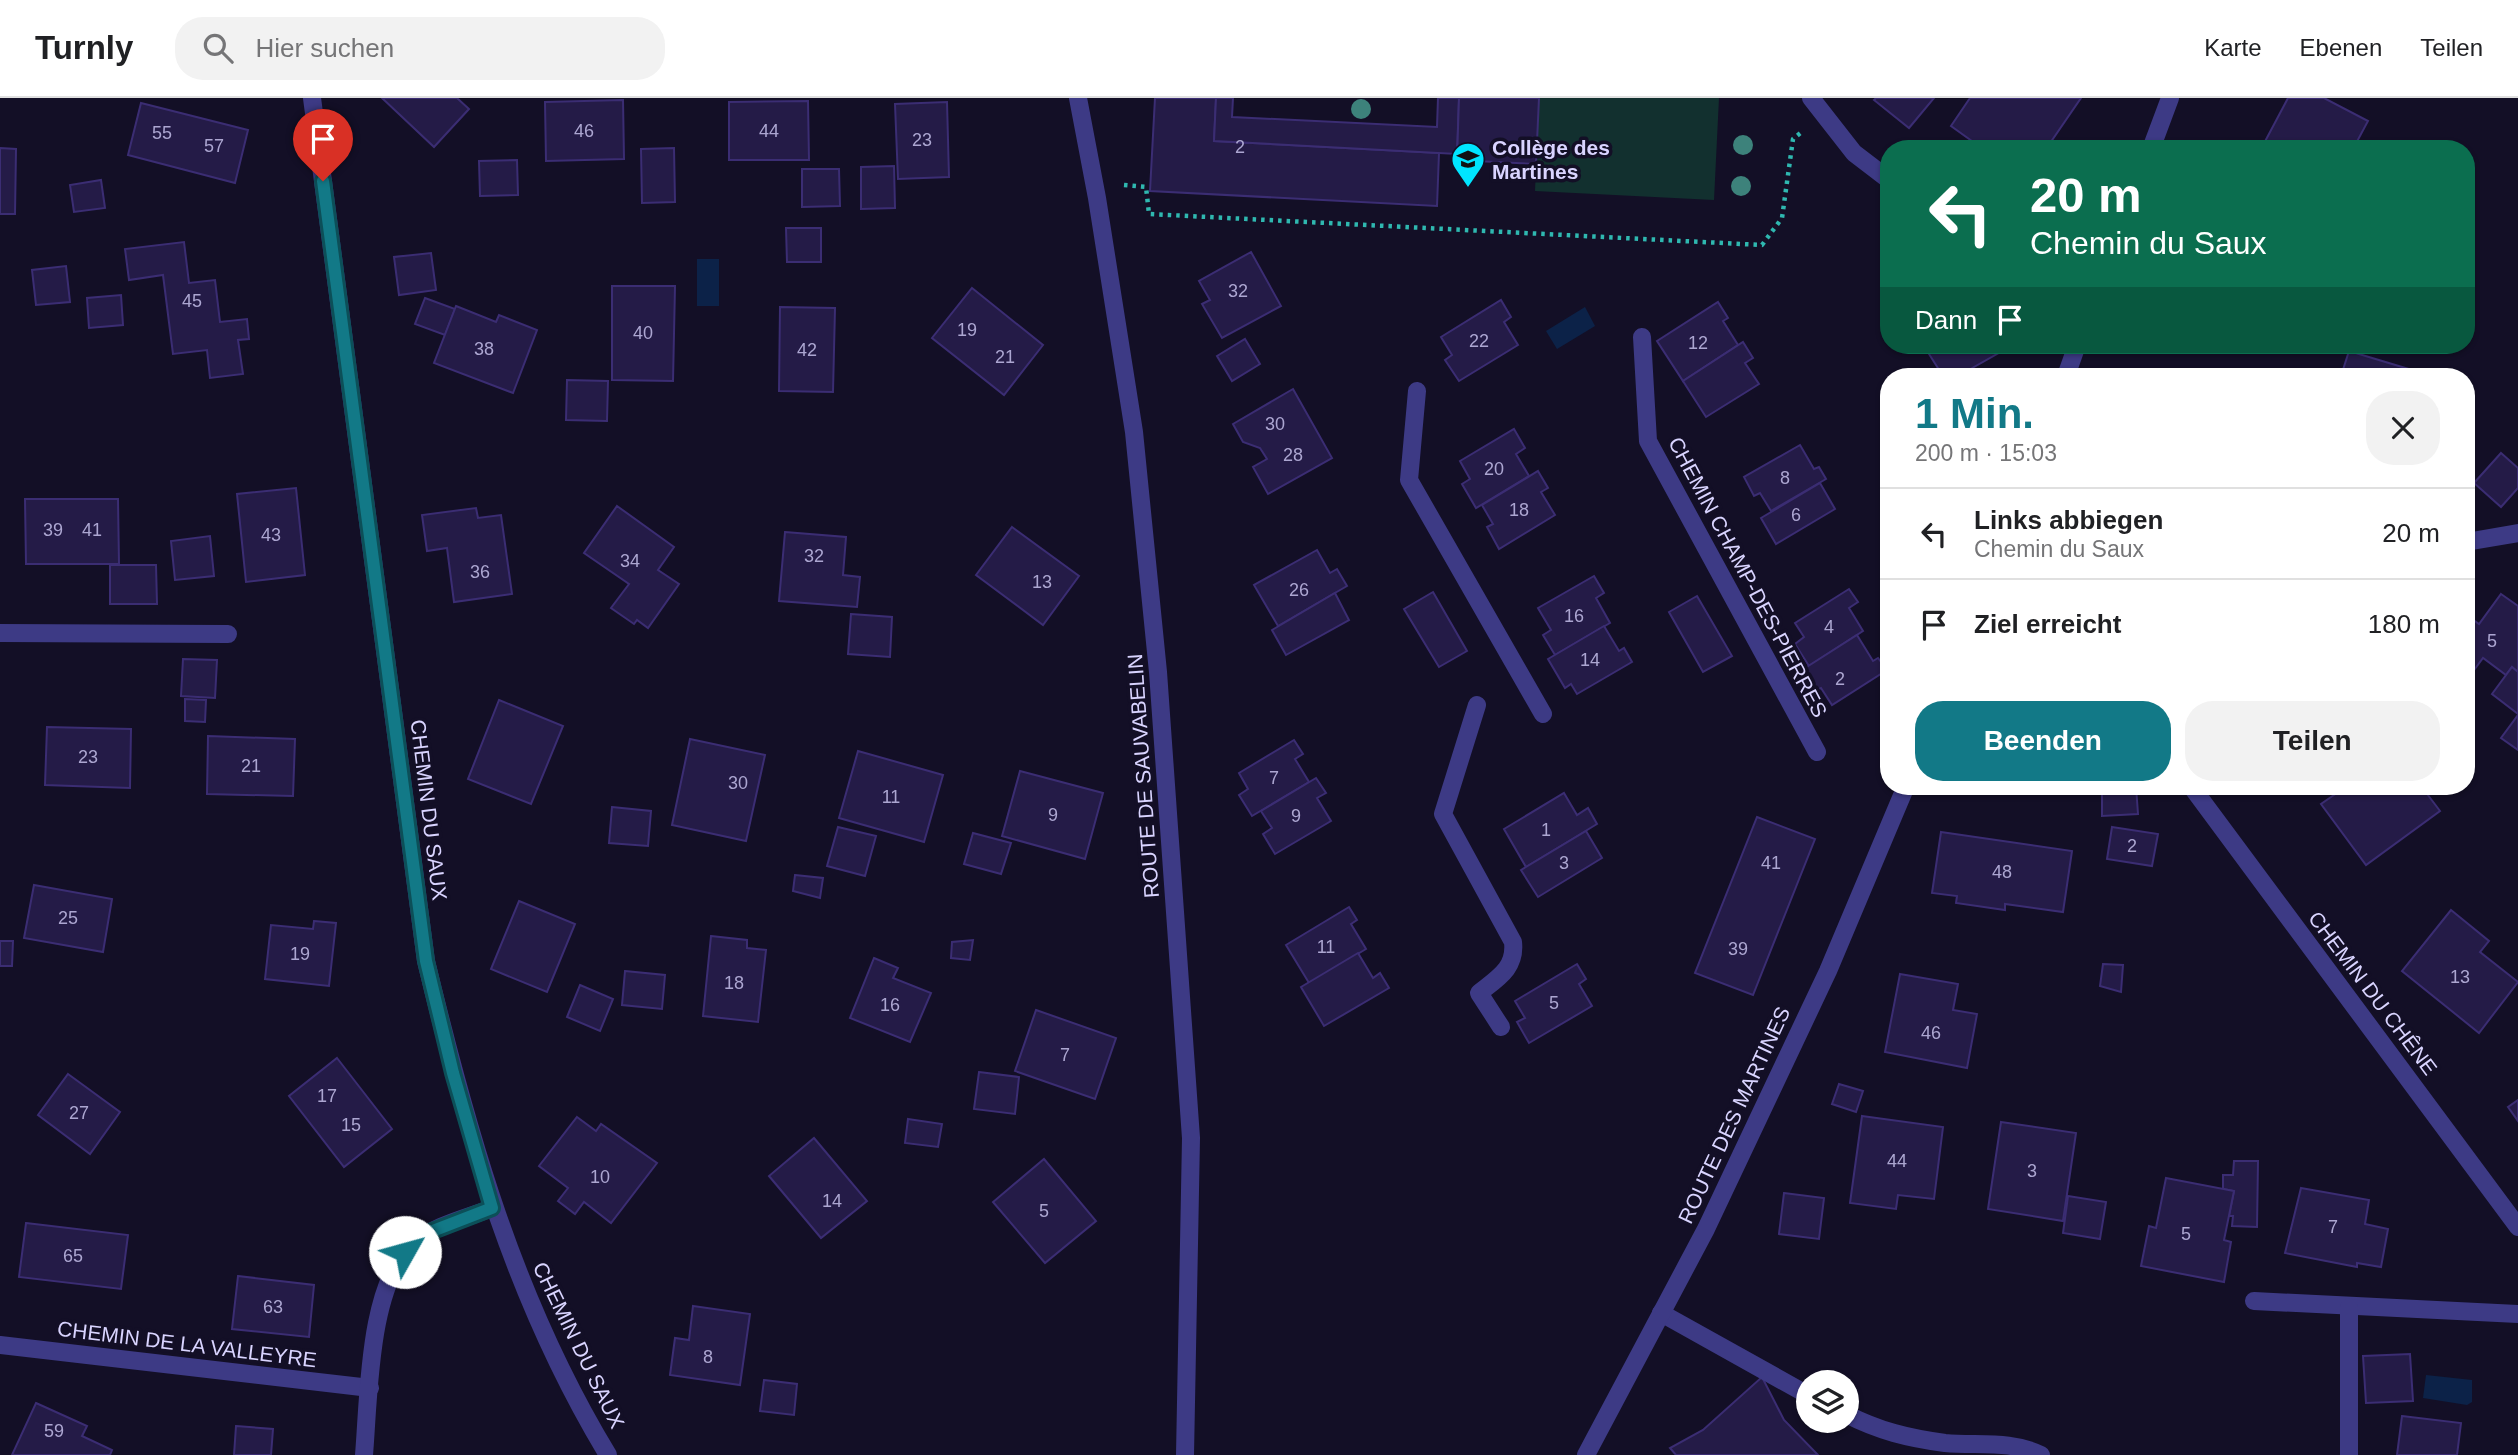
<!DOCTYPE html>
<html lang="de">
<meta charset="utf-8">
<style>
:root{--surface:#fff;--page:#f2f2f2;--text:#202124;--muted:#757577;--line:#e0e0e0;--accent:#127987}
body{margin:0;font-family:Helvetica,sans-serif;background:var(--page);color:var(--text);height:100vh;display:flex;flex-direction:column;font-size:26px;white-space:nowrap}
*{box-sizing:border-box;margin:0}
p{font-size:23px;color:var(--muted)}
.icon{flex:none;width:38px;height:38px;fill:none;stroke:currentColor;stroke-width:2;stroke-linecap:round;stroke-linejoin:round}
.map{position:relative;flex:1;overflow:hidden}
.drawer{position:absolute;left:1880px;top:270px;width:595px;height:427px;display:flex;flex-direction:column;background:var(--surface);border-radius:28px;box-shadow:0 2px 5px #0004}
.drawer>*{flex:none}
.top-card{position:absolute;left:1880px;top:42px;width:595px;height:214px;border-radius:28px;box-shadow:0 2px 5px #0004;background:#0b6e4f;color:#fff;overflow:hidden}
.tools{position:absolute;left:1796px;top:1272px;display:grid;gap:14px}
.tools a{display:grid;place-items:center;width:63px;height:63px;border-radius:50%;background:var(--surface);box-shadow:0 2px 5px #0004;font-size:35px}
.pin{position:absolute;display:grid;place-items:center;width:60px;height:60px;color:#fff;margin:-72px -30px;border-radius:50% 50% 50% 0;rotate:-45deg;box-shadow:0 0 7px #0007}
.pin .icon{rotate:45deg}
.me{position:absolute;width:77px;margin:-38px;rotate:52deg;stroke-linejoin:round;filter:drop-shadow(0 0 5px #0008)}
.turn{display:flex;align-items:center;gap:24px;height:147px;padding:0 35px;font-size:32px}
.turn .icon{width:91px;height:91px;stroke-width:2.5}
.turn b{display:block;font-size:49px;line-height:60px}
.then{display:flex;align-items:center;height:66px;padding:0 35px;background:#0003;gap:14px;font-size:26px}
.round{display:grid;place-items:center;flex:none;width:74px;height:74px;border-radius:28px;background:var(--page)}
.overview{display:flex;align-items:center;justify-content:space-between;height:119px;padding:0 35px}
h1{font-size:42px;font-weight:600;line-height:52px;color:var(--accent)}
.cta{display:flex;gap:14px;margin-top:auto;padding:14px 35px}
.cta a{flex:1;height:80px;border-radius:28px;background:var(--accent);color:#fff;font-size:28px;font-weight:600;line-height:80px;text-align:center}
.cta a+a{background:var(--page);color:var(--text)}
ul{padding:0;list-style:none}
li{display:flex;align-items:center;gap:21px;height:91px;padding:0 35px;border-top:2px solid var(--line)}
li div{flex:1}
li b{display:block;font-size:26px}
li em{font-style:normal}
header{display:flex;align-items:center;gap:42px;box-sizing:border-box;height:98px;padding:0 35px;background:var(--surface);border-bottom:2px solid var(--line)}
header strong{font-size:33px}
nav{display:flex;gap:38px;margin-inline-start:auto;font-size:24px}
.search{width:490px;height:63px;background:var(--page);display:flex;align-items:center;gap:18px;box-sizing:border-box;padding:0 24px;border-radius:28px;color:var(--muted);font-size:26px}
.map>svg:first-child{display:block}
.green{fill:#12302f}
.water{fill:#0c2248}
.building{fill:#241b47;stroke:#3b2d73;stroke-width:2}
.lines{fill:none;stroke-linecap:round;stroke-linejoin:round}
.path{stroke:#2fb8b0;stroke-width:4.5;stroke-dasharray:3.5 5;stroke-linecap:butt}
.minor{stroke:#3d3a85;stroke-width:18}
.tree{fill:#3d827b}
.route-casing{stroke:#0c4f58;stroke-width:18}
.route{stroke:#127987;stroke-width:12}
.labels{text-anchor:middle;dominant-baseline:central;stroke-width:7;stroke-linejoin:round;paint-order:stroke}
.number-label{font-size:18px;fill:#aca6d1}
.poi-label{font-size:21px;font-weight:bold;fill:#d9d4ff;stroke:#130f26;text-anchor:start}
.street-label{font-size:21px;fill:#d9d4ff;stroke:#130f26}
</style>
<header>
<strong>Turnly</strong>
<div class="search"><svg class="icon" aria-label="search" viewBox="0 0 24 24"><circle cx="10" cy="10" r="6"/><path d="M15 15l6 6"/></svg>Hier suchen</div>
<nav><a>Karte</a><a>Ebenen</a><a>Teilen</a></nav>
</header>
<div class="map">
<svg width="2518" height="1357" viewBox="0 0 2518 1357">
<rect width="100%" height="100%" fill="#130f26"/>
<!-- green -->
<path class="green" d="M1539,0H1719L1714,102L1535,93Z"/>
<!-- water -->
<g class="water">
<rect x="697" y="161" width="22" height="47"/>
<path d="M1585,209L1595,228L1557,251L1546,233Z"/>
<path d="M2426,1277L2472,1282V1304L2467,1307L2423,1300Z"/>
</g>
<!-- building -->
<g class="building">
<path d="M382,0H457L469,11L434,49Z"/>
<path d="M1155,0H1216L1214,43L1439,55L1437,108L1150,93Z"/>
<path d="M1216,0H1233L1232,19L1437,29L1438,0H1459L1457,56L1214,43Z"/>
<path d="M1459,0H1539L1536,66L1457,62Z"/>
<path d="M1876,0H1934L1909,30L1874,2Z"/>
<path d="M1970,0H2081L2046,51H2009L2003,47L2000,51H1983L1951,28Z"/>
<path d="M2288,0H2324L2368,23L2353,51H2261Z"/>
<path d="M623,2L624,61L546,63L545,4Z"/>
<path d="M808,3L809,62H729V4Z"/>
<path d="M947,4L949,79L898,81L895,6Z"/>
<path d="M141,5L248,32L235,85L128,57Z"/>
<path d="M0,50L16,51L15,116H0Z"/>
<path d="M674,50L675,104L642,105L641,51Z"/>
<path d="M517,62L518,97L480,98L479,63Z"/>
<path d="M894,68L895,110L861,111V69Z"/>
<path d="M802,71H839L840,108L802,109Z"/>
<path d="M101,82L105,110L74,114L70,87Z"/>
<path d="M786,130H821V164H787Z"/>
<path d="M184,144L189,185L215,182L220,224L247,221L249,241L238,242L243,276L210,280L207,252L173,256L163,177L129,182L125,151Z"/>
<path d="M1251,154L1281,208L1222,240L1202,206L1210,202L1199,183Z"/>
<path d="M431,155L436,192L399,197L394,159Z"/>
<path d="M66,168L70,204L36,207L32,172Z"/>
<path d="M612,188H675L673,283L612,282Z"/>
<path d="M972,190L1043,247L1004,297L932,240Z"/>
<path d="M121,197L123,227L89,230L87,200Z"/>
<path d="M425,200L455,211L445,237L415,226Z"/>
<path d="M1501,202L1511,219L1504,224L1518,247L1459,283L1445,262L1452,257L1441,239Z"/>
<path d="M1718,204L1728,220L1723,223L1738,247L1683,283L1657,243Z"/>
<path d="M456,208L496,224L499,217L537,232L513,295L434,265Z"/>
<path d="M780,209L835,210L833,294L779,293Z"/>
<path d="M1245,241L1260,266L1232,283L1217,258Z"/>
<path d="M1743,244L1753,260L1745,265L1759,286L1706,319L1683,283Z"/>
<path d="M1929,247H2010L2011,248L1958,278H1943L1929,256Z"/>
<path d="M2349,253L2432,278H2341Z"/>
<path d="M567,282L608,283L607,323L566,322Z"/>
<path d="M1293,291L1332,360L1268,396L1253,369L1267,361L1260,350L1243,344L1233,326Z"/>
<path d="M1514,331L1525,350L1516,356L1529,378L1476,410L1462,386L1470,381L1460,363Z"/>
<path d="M1800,347L1814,371L1819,369L1826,381L1771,413L1760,395L1754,398L1744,379Z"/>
<path d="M2501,355L2518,370V390L2501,409L2474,385Z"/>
<path d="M1538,373L1548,390L1541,394L1555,417L1499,451L1487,429L1493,426L1482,407Z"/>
<path d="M1820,385L1835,411L1776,446L1761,420Z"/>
<path d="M296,390L305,477L246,484L237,396Z"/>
<path d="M25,401H118L119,466H26Z"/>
<path d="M617,408L674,449L658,472L679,486L648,530L637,522L634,526L611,510L629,486L584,455Z"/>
<path d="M476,410L478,420L501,417L512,496L454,504L447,450L427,453L422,417Z"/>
<path d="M1012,429L1079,478L1043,527L976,477Z"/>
<path d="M785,434L846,439L843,477L860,479L857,509L779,503Z"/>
<path d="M210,438L214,478L175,482L171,443Z"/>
<path d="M1317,452L1330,475L1337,471L1347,488L1278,528L1254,487Z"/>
<path d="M110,467H156L157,506H110Z"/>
<path d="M1594,478L1604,495L1596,500L1610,525L1555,557L1543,537L1551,532L1538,510Z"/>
<path d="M1849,491L1858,504L1849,510L1863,533L1809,568L1795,546L1804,539L1795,525Z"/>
<path d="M1433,494L1467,553L1439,569L1404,511Z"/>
<path d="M1335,495L1349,522L1286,557L1272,532Z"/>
<path d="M2501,496L2518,508V574L2512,569L2506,577L2483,560L2466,583V522L2468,518L2479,526Z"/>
<path d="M1697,498L1732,558L1703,574L1669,514Z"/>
<path d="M851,516L892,519L890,559L848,556Z"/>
<path d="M1604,528L1619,553L1624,550L1632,564L1577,596L1571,586L1565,590L1548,561Z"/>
<path d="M1857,537L1873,563L1878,560L1887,572L1832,607L1821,590L1815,593L1802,572Z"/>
<path d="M183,561L217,562L215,600L181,598Z"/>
<path d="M2512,569L2518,574V616L2492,596Z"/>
<path d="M185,601L206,602L205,624L185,623Z"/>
<path d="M499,602L563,628L531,706L468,681Z"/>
<path d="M2518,617V652L2501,640Z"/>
<path d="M47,629L131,631L130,690L45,687Z"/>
<path d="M208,638L295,641L293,698L207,696Z"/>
<path d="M690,641L765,657L746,743L672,727Z"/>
<path d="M1294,642L1303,656L1295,661L1309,684L1252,718L1239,697L1248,691L1239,675Z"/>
<path d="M858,653L943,677L924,744L839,720Z"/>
<path d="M1020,673L1103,695L1085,761L1002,738Z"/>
<path d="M1316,680L1326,695L1317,700L1331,723L1275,756L1263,736L1272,730L1261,713Z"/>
<path d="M2102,688H2136L2138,716L2102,718Z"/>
<path d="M2347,688H2421L2440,713L2366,767L2321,706Z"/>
<path d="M1564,695L1577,717L1588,710L1597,726L1526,769L1504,731Z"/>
<path d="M612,709L651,713L648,748L609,745Z"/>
<path d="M1757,719L1815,741L1753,897L1695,875Z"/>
<path d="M838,729L876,738L865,778L827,768Z"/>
<path d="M2112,729L2158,736L2152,768L2107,761Z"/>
<path d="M1586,733L1602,760L1538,799L1521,772Z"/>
<path d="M1941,734L2072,753L2063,814L2005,806V812L1956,805L1957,798L1932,795Z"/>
<path d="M973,735L1011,745L1001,776L964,766Z"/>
<path d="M795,777L823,780L820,800L793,793Z"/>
<path d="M34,787L112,801L103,854L24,840Z"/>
<path d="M519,803L575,826L547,894L491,871Z"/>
<path d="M1349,809L1357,822L1351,826L1366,851L1309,885L1286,847Z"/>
<path d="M2451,812L2489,843L2480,854L2518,884L2479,935L2402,873Z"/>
<path d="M314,823L336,825L329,888L265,881L271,827L313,831Z"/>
<path d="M711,838L747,842V850L766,852L758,924L703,918Z"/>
<path d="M973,842L970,862L951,860L952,844Z"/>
<path d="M0,843H13L12,868H0Z"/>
<path d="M1358,855L1373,880L1380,875L1389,890L1324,928L1301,889Z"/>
<path d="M874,860L898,870L893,880L931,895L910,944L850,920Z"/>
<path d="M1577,866L1586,881L1579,886L1592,908L1529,945L1517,924L1525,920L1515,903Z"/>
<path d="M2103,866L2123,867L2121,894L2100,888Z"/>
<path d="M625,873L665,877L662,911L622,907Z"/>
<path d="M1900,876L1958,886L1953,912L1977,916L1967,970L1885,954Z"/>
<path d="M580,887L613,901L600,933L567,919Z"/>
<path d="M1036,912L1116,940L1095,1001L1015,973Z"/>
<path d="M337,960L392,1031L344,1069L289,998Z"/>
<path d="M979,974L1019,979L1015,1016L974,1011Z"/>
<path d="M68,976L120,1014L90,1056L38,1017Z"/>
<path d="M1839,986L1863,993L1856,1014L1832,1006Z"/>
<path d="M2518,1002V1023L2508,1009Z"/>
<path d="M1862,1018L1943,1029L1934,1101L1898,1097L1896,1111L1850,1105Z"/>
<path d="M577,1019L596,1033L601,1026L657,1065L611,1125L584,1104L575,1116L558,1103L568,1090L539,1068Z"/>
<path d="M908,1021L942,1026L938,1049L905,1045Z"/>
<path d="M2001,1024L2076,1035L2063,1123L1988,1111Z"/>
<path d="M814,1040L867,1103L821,1140L769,1078Z"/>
<path d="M1044,1061L1096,1123L1045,1165L993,1104Z"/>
<path d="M2234,1063H2258L2257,1129L2232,1128L2233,1118H2229L2234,1093L2223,1091V1077H2233Z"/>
<path d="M2166,1080L2234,1093L2224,1142L2231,1144L2224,1184L2141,1168L2149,1128L2156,1130Z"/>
<path d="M2301,1090L2369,1102L2365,1126L2388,1131L2381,1169L2357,1165V1169L2285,1155Z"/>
<path d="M1784,1095L1824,1100L1819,1141L1779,1136Z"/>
<path d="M2068,1098L2106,1104L2100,1141L2063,1135Z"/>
<path d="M26,1125L128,1137L121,1191L19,1179Z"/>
<path d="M238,1178L314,1187L309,1239L232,1231Z"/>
<path d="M693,1208L750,1216L740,1287L670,1277L675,1240L689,1242Z"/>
<path d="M2410,1256L2413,1303L2366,1305L2363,1258Z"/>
<path d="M1762,1279L1784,1322L1818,1357H1676L1670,1350L1703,1332Z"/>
<path d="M764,1282L797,1286L794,1317L760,1313Z"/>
<path d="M36,1305L87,1328L82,1338L112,1352L110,1357H12Z"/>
<path d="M2402,1318L2461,1325L2457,1357H2397Z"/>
<path d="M236,1328L273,1331L271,1357H234Z"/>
</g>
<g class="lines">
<!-- path -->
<path class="path" d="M1124,87L1146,89L1149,116L1762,147L1782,120L1793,41L1803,33"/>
<!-- minor -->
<g class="minor">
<path d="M312,0L426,863C468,1037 514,1202 608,1357"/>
<path d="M1078,0L1097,100L1134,334L1158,574L1191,1040L1185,1357"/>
<path d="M1811,0L1854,55L1888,81"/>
<path d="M2151,51L2170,0"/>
<path d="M1642,239L1648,343L1817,654"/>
<path d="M2066,278L2077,247"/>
<path d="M1417,293L1409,382L1543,616"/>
<path d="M2466,444L2518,435"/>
<path d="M0,535L228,536"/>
<path d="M1477,607L1443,716L1513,844C1516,870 1498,880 1479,895L1501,929"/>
<path d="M2191,688L2518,1129"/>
<path d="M2254,1203L2518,1216"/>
<path d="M2349,1209V1357"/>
<path d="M1661,1215L1808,1297"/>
<path d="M0,1247L370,1290"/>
<path d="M1846,1316C1879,1333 1908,1340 1945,1345C1978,1348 2011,1342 2041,1357"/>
<path d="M364,1357C369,1299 368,1185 414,1145C435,1127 467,1120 492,1110"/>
<path d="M1586,1357L1706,1131L1828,873L1906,688"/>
</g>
</g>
<!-- trees -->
<g class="tree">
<circle cx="1361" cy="11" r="10"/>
<circle cx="1743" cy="47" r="10"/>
<circle cx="1741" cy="88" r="10"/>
</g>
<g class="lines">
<defs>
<path id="route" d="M323,83L426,863L453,975L492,1110L430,1134L405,1154"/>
</defs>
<!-- route casing -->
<use href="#route" class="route-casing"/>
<!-- route -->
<use href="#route" class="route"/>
</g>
<!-- icons -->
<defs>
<symbol id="school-pin" viewBox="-11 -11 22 30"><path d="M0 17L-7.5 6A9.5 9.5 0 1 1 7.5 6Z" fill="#00e5ff" stroke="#130f26"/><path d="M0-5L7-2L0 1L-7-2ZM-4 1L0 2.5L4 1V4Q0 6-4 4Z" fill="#111"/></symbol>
</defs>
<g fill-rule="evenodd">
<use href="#school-pin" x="1449" y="42" width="38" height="52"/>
</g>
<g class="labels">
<!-- number labels -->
<g class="number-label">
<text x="584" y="33">46</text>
<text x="769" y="33">44</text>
<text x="162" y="35">55</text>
<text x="922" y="42">23</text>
<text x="214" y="48">57</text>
<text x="1240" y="49">2</text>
<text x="1238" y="193">32</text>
<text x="192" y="203">45</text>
<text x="967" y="232">19</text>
<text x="643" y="235">40</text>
<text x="1479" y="243">22</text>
<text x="1698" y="245">12</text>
<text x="484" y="251">38</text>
<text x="807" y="252">42</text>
<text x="1005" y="259">21</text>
<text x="1275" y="326">30</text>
<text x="1293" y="357">28</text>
<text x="1494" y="371">20</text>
<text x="1785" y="380">8</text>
<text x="1519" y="412">18</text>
<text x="1796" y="417">6</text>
<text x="53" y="432">39</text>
<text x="92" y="432">41</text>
<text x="271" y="437">43</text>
<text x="814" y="458">32</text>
<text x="630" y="463">34</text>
<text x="480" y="474">36</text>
<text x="1042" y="484">13</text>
<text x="1299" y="492">26</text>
<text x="1574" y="518">16</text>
<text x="1829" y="529">4</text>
<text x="2492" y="543">5</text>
<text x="1590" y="562">14</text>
<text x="1840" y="581">2</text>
<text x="88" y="659">23</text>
<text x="251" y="668">21</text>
<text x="1274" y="680">7</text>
<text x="738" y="685">30</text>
<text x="891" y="699">11</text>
<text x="1053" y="717">9</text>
<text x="1296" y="718">9</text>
<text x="1546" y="732">1</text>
<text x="2132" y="748">2</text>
<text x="1564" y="765">3</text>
<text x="1771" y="765">41</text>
<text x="2002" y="774">48</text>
<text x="68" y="820">25</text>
<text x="1326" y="849">11</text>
<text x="1738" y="851">39</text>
<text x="300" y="856">19</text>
<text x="2460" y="879">13</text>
<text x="734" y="885">18</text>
<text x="1554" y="905">5</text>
<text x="890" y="907">16</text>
<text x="1931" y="935">46</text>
<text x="1065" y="957">7</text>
<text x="327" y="998">17</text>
<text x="79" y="1015">27</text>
<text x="351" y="1027">15</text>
<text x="1897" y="1063">44</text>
<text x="2032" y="1073">3</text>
<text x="600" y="1079">10</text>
<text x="832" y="1103">14</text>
<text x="1044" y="1113">5</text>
<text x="2333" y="1129">7</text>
<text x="2186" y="1136">5</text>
<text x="73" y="1158">65</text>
<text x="273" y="1209">63</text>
<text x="708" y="1259">8</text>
<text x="54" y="1333">59</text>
</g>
<!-- poi labels -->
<g class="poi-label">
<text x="1492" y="49">Collège des<tspan x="1492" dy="24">Martines</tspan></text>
</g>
<!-- street labels -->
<g class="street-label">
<text transform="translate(1748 479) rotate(62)">CHEMIN CHAMP-DES-PIERRES</text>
<text transform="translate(1143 678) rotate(-94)">ROUTE DE SAUVABELIN</text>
<text transform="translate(429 712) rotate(83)">CHEMIN DU SAUX</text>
<text transform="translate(2373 895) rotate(53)">CHEMIN DU CHÊNE</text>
<text transform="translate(1734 1017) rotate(-65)">ROUTE DES MARTINES</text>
<text transform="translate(187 1246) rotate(7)">CHEMIN DE LA VALLEYRE</text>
<text transform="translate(579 1247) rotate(64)">CHEMIN DU SAUX</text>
</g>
</g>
</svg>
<div class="tools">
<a><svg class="icon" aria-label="layers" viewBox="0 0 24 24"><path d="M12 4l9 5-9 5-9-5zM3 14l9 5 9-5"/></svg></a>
</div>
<div class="pin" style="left:323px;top:83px;background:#d93025"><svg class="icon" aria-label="arrive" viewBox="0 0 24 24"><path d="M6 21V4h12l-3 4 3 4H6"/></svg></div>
<svg class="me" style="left:405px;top:1154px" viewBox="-20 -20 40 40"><circle r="19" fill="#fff"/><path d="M0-13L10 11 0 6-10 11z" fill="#127987"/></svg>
<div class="top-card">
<div class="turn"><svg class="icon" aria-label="left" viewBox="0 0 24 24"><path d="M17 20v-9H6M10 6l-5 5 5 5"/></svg><div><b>20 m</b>Chemin du Saux</div></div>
<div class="then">Dann<svg class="icon" aria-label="arrive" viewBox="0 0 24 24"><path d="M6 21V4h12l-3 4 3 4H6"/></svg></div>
</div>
<section class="drawer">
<div class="overview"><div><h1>1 Min.</h1><p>200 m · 15:03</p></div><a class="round"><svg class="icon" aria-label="close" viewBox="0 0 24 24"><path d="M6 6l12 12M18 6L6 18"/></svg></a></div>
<ul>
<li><svg class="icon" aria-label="left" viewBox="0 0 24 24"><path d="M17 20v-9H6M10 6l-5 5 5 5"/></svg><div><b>Links abbiegen</b><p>Chemin du Saux</p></div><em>20 m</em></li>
<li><svg class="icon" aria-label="arrive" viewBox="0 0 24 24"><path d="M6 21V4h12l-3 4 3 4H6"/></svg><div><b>Ziel erreicht</b></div><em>180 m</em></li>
</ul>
<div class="cta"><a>Beenden</a><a>Teilen</a></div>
</section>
</div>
